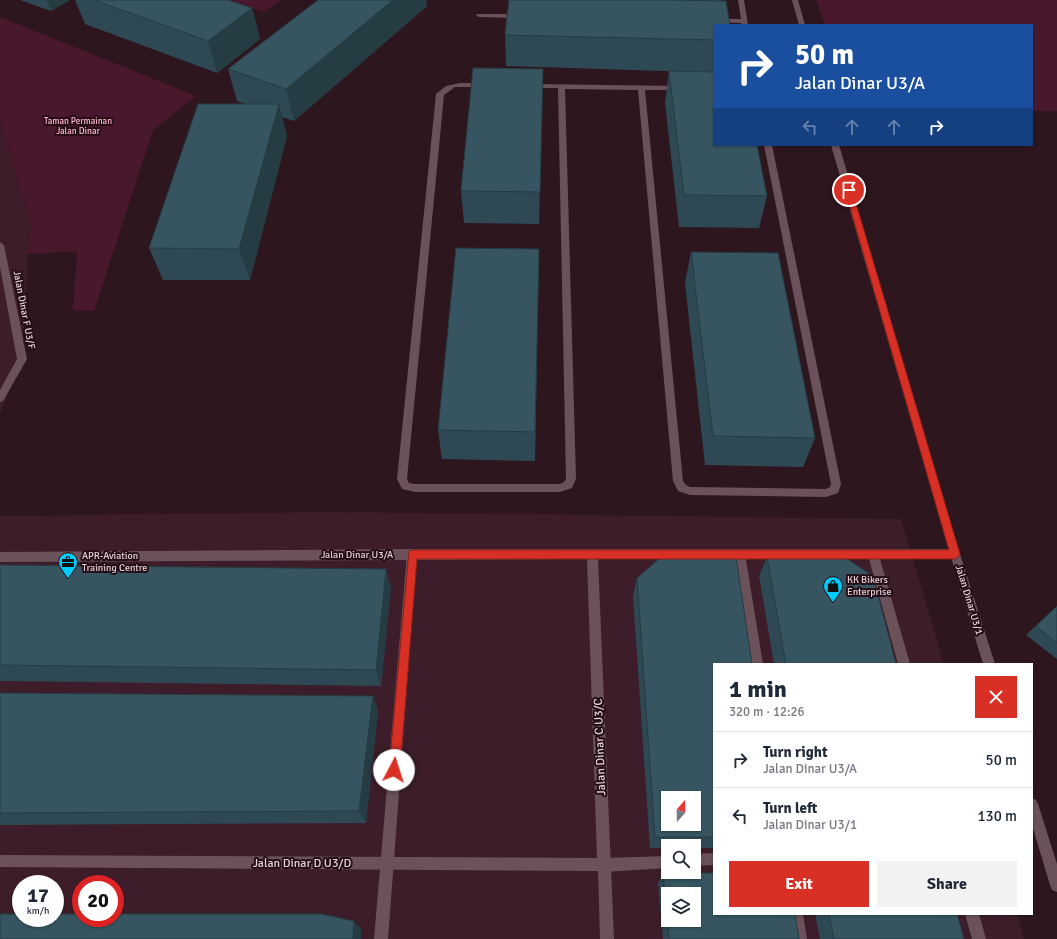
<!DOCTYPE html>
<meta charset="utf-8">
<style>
:root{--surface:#fff;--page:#f2f2f3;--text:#1f2937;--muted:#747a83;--line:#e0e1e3;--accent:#d93025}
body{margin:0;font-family:Signika,sans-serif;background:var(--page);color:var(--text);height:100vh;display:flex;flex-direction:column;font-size:15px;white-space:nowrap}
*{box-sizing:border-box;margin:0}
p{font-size:13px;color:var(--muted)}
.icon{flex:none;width:22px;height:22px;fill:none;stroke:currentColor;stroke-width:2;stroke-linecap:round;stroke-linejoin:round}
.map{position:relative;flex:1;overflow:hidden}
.sheet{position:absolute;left:713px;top:663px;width:320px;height:252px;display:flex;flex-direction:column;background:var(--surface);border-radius:0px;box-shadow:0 1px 3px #0004}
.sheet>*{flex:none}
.hud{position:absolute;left:713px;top:24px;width:320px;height:122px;border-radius:0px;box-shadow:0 1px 3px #0004;background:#1a4fa0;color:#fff;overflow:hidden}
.needle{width:26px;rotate:20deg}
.tools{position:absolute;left:661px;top:791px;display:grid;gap:8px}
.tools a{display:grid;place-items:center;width:40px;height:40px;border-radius:0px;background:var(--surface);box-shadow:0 1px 3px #0004;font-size:20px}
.speed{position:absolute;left:12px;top:875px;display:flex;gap:8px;font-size:20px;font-weight:700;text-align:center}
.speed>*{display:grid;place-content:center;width:52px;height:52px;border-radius:50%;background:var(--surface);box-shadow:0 1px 3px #0004;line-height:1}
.speed small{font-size:10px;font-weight:400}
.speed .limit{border:6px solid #d22;background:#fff;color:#111}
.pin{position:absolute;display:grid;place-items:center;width:34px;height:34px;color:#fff;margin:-17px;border:2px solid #fff;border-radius:50%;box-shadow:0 1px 4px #0007}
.me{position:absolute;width:44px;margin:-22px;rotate:5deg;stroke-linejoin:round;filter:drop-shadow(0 0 3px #0008)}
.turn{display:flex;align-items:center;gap:14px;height:84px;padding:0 16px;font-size:18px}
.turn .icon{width:52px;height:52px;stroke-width:2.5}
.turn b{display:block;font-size:28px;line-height:34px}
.lanes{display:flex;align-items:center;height:38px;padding:0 16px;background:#0003;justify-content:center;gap:20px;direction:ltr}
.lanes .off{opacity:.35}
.round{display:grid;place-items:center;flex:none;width:42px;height:42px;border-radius:0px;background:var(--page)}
.headline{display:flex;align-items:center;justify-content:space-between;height:68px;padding:0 16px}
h1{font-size:24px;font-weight:800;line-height:30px}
.cta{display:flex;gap:8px;margin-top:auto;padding:8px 16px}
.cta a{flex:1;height:46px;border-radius:0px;background:var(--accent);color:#fff;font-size:16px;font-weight:800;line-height:46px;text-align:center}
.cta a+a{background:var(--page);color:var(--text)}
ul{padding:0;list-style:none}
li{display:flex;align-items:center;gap:12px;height:56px;padding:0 16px;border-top:1px solid var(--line)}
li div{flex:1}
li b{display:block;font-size:15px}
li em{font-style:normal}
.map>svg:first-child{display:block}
.built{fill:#3c1d29;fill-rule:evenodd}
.green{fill:#4a182d}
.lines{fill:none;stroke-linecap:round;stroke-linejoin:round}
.service{fill:#6b515a;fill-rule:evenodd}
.minor{fill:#6b515a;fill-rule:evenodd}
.tertiary{fill:#6b515a;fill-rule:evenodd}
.wall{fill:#2e4953}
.shaded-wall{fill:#263c43}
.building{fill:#365560;stroke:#263c43;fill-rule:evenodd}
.route{fill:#d93025;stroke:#8d1f18}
.labels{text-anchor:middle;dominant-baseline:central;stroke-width:4;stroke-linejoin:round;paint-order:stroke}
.far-park-label{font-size:9px;fill:#ffb7d0;stroke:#240d16}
.street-label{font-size:10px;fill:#e1d0d5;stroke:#240d16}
.poi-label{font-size:10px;fill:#e1d0d5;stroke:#240d16;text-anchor:start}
.near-street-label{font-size:12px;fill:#e1d0d5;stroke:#240d16}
</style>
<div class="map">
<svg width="1057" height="939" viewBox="0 0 1057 939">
<rect width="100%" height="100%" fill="#2e161f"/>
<!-- built -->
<g class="built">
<path d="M0,119L31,226L28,254L22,359L0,414Z"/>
<path d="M338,512L901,519L944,664H714V914H1017L1024,939H0V516ZM668,798H694V824H668ZM668,846H694V872H668ZM21,884H55V918H21ZM81,884H115V918H81ZM668,894H694V920H668Z"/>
</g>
<!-- green -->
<g class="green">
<path d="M228,0H281L264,12Z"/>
<path d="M816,0H1057V111H1032V25H825Z"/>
<path d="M0,17L196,96L153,130L94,311L73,310L77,251L28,254L31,226L0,119Z"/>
</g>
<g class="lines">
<!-- service -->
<g class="service">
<path d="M738,0H744L748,25H742L741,23L715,22V20L717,19H741Z"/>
<path d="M477,14H521L524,16L521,18L479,17L476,15Z"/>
<path d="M460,83H484L488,85L484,87H455L444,95L407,479L409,483L415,484H560L564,482L566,479L558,88H530L526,86L530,84L680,86L684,88L680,90H645L683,481L686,485L690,487L826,489L830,487L831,484L764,145H772L841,484L838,493L826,497L690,495L678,491L673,481L638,90L565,89L576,479L572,488L560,492H415L402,489L397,479L436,94L446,86Z"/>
<path d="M412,549L416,551L417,554L388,939H374L407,554L408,551Z"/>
<path d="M740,549L744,551L745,554L763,664H751L735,554L736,551Z"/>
<path d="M714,853V865L694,866V854Z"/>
<path d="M668,856V868L604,872L599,870L597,865L599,860L604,858Z"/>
<path d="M789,914H803L807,939H793Z"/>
</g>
<!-- minor -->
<g class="minor">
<path d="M0,242L4,245L27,359L3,401L0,402V390L17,359L0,267Z"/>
<path d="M412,549H955L959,551L960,554L959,557L955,559H880L910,664H898L869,559H598L614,939H600L598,871L0,867V855L597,858L587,559L0,562V552Z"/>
<path d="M965,914H979L986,939H972Z"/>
</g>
<!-- tertiary -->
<g class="tertiary">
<path d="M792,0H798L805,25H799Z"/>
<path d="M831,145H839L960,554L995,664H983L950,554Z"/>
<path d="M1032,798L1036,800L1038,804L1057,864V892L1052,890L1050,885L1032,825Z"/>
</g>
</g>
<!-- wall -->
<g class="wall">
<path d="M20,0H70L51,11Z"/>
<path d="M75,0H228L252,8L260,39L217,73L85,24Z"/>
<path d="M509,0H722L714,25V145L767,196L759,228L679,227L665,103L669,71L695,72L506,66L505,35Z"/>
<path d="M427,6L294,121L282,117L287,136L250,280H163L149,248L246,104L237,101L228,69Z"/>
<path d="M542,101L539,224L464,223L461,191Z"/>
<path d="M539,249L535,461L442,459L438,430Z"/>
<path d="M691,252L815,438L803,467L705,465L685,283Z"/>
<path d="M767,557L896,664H774L759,576Z"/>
<path d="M0,565L391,588L381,686L0,681Z"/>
<path d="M637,578L714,664V848H694V846H668V848H650L633,596Z"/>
<path d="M1057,606V659L1026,635Z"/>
<path d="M0,693L373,696L378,711L366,823L0,825Z"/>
<path d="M663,873L799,939H663L658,883Z"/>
<path d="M815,914H957L964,939H820Z"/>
</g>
<!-- shaded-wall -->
<g class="shaded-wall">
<path d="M47,0H70L51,11Z"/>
<path d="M393,0H426L427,6L294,121L286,89Z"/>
<path d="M252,8L260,39L217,73L208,41Z"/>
<path d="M542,101L539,224L540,192Z"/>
<path d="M279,104L287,136L250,280L239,249Z"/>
<path d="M386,569L391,588L381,686L376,670Z"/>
<path d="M373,696L378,711L366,823L359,811Z"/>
<path d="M354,921L361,929V939H353Z"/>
</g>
<!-- building -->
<g class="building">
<path d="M94,0H228L252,8L208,41Z"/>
<path d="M318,0H393L286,89L228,69Z"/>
<path d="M509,0H673L726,1L730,25H714V40L505,35Z"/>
<path d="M473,68L543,69L540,192L461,191Z"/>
<path d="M669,71L714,72V145H757L767,196L684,195Z"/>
<path d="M198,104H279L239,249L149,248Z"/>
<path d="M456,248L539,249L535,432L438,430Z"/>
<path d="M691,252L778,253L815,438L713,436Z"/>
<path d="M843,556L873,576L896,664H786L767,557Z"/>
<path d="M736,557L752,664H714V837H655L637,578L660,558ZM668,798H694V824H668Z"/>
<path d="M0,565L386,569L376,670L0,665Z"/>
<path d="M1057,606V643L1036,626Z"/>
<path d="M0,693L373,696L359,811L0,813Z"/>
<path d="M663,873H714V914H795L799,939H669ZM668,894H694V920H668Z"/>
<path d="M0,914H21V918H55V914H81V918H115V914H321L354,921L353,939H0Z"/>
<path d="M829,914H957L964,939H834Z"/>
</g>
<!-- route -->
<path class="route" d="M849,188L852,190L960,554L958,557L955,559H417L400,770L398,774L394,776L390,774L389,770L409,551L412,550H949L845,190Z"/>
<!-- icons -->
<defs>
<symbol id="office-pin" viewBox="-11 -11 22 30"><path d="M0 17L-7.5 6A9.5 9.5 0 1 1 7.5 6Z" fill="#00cbf9" stroke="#240d16"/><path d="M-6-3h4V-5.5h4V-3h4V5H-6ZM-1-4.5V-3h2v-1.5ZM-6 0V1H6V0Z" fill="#111"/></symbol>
<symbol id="shop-pin" viewBox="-11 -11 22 30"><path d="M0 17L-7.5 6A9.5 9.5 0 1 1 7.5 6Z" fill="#00cbf9" stroke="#240d16"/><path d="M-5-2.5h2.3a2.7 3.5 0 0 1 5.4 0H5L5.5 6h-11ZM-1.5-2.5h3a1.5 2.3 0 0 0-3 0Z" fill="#111"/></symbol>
</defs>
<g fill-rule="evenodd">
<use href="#office-pin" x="57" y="551" width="22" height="30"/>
<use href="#shop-pin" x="822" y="575" width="22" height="30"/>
</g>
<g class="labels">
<!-- far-park labels -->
<g class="far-park-label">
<text x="78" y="121">Taman Permainan<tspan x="78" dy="10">Jalan Dinar</tspan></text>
</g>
<!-- street labels -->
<g class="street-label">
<text transform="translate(24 310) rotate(79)">Jalan Dinar F U3/F</text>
<text x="357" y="555">Jalan Dinar U3/A</text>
<text transform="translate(969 600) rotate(73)">Jalan Dinar U3/1</text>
</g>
<!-- poi labels -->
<g class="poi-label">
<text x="82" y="556">APR-Aviation<tspan x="82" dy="12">Training Centre</tspan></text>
<text x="847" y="580">KK Bikers<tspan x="847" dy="12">Enterprise</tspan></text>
</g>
<!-- near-street labels -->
<g class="near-street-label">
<text transform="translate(600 747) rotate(-92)">Jalan Dinar C U3/C</text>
<text x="302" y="863">Jalan Dinar D U3/D</text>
</g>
</g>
</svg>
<div class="tools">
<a><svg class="needle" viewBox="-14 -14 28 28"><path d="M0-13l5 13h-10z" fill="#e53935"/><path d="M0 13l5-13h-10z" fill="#747a83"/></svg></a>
<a><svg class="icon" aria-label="search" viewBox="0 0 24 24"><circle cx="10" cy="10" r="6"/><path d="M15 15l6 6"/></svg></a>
<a><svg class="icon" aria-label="layers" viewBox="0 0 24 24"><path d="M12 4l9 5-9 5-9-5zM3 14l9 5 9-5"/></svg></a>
</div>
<div class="speed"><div>17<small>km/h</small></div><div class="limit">20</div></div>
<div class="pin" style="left:849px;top:190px;background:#d93025"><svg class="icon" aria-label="arrive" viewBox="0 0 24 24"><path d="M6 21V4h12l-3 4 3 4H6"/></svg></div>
<svg class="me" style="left:394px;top:770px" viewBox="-20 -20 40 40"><circle r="19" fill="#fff"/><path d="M0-13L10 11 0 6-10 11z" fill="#d93025"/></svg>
<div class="hud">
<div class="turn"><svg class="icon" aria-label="right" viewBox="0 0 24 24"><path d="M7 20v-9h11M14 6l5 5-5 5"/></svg><div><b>50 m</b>Jalan Dinar U3/A</div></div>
<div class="lanes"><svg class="icon off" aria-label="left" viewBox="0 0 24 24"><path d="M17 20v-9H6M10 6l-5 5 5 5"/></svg><svg class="icon off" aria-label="ahead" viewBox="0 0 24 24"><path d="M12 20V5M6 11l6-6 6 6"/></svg><svg class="icon off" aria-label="ahead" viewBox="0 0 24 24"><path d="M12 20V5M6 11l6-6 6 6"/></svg><svg class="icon" aria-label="right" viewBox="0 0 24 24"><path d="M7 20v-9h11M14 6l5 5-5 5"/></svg></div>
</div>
<section class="sheet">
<div class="headline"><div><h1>1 min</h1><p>320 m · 12:26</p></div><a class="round" style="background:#d93025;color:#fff"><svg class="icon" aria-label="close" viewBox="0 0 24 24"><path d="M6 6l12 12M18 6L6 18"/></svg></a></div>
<ul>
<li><svg class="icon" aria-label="right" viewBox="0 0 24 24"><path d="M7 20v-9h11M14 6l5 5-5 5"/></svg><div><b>Turn right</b><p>Jalan Dinar U3/A</p></div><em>50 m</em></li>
<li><svg class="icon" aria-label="left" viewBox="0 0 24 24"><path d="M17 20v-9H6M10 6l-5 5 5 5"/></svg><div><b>Turn left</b><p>Jalan Dinar U3/1</p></div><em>130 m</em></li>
</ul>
<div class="cta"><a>Exit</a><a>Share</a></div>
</section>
</div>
